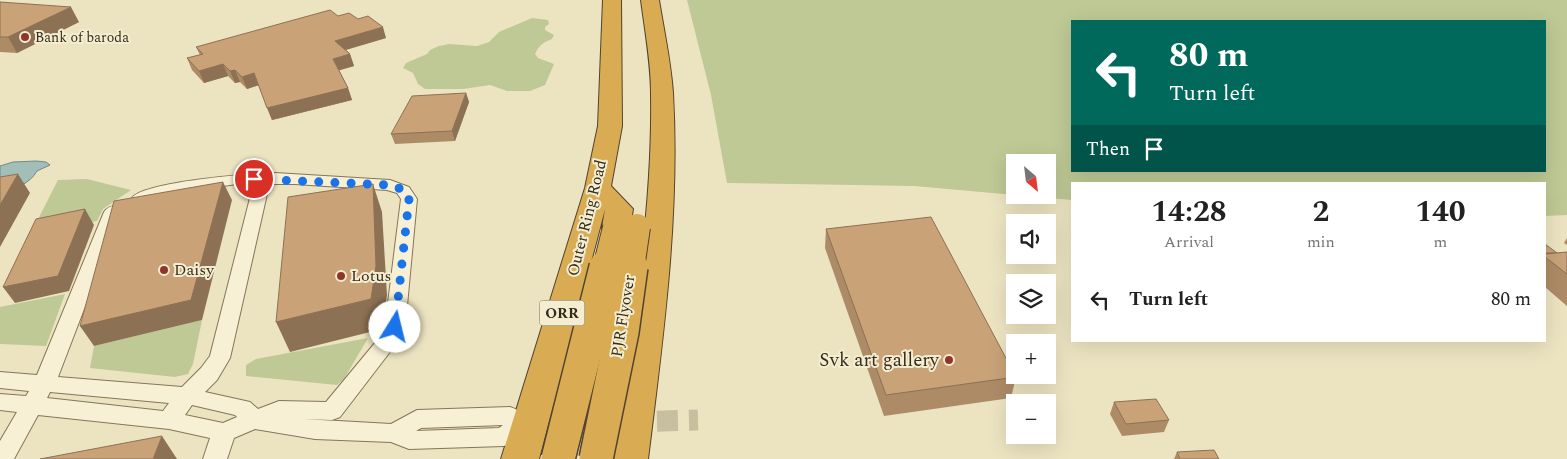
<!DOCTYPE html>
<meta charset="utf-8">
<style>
:root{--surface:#fff;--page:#f6f6f6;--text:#222;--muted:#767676}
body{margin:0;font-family:Spectral,serif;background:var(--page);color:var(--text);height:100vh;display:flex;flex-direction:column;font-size:19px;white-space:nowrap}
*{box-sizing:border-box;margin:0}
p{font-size:16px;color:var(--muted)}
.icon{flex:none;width:28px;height:28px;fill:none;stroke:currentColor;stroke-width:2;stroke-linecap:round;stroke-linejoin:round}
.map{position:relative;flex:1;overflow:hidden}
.panel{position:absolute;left:1071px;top:182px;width:475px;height:160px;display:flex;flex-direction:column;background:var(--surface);border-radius:0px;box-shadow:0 5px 20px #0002}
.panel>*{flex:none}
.banner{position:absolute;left:1071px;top:20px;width:475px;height:152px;border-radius:0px;box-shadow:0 5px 20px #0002;background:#00695c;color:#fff;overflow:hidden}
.needle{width:32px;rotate:152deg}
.fabs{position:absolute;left:1006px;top:154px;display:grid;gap:10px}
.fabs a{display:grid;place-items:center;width:50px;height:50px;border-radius:0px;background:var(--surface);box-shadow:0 5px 20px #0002;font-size:25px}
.pin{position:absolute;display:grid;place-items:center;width:42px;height:42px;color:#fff;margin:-21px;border:2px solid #fff;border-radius:50%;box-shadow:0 1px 5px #0007}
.me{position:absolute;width:55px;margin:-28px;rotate:9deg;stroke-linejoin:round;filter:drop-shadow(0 0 4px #0008)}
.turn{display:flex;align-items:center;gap:18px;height:105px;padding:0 15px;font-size:22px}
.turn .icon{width:65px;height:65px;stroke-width:2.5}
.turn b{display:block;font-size:35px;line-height:42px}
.then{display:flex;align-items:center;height:48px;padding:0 15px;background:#0003;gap:10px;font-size:19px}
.eta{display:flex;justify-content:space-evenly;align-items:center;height:85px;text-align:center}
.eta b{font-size:30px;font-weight:700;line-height:35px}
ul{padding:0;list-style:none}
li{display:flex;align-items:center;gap:15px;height:65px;padding:0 15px}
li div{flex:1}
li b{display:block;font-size:19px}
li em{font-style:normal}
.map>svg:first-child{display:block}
.green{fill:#bec995;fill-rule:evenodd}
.water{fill:#a3beb9;stroke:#6b8c87}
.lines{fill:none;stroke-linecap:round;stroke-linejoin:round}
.street-tunnel{stroke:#c7bfa0;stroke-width:21;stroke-dasharray:21 11;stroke-linecap:butt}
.street-casing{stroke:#857559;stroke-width:2}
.highway-casing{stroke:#52422e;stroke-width:2}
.street{fill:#f7f0d4;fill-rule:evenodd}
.highway{fill:#d9ac54;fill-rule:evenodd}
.highway-bridge-far1-casing{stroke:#52422e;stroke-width:28;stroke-linecap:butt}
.highway-bridge-casing{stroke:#52422e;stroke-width:36;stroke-linecap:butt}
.highway-bridge-far1{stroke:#d9ac54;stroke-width:26}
.highway-bridge{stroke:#d9ac54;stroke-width:33}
.wall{fill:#ad8b67}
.shaded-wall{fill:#8d7154}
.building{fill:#c9a278;stroke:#8d7154}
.route{stroke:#1a73e8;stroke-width:9;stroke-dasharray:0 16.2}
.poi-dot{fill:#91352b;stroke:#f4edd0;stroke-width:2}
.labels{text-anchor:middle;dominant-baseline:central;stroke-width:4;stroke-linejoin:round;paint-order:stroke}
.far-poi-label{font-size:14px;fill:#352b1d;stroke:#f4edd0;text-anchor:start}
.shield{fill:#f4edd0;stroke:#6e6553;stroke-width:1}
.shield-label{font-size:15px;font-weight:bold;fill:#352b1d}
.street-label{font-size:16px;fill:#352b1d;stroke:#f4edd0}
.poi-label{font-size:16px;fill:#352b1d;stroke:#f4edd0;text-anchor:start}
.near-poi-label{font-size:19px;fill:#352b1d;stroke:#f4edd0;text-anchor:end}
</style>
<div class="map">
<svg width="1567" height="459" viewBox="0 0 1567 459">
<rect width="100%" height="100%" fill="#ece4c1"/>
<!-- green -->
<g class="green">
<path d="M687,0H1567V215L1545,216V184H1072V200L1018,195H1048V162H1015V195L914,186L727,183L711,95ZM1072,21H1545V171H1072Z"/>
<path d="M532,18L548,20L549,24L545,27V30L554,35L552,39C544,42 539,45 535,54L538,58L554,64L545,85L530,91H507L490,85L463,89H425L418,84L413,73L403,68L406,63L427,54L430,50L439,46L449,44L477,46L489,42L499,32Z"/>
<path d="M87,179L131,190L103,209L97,221L31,233L58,180Z"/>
<path d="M65,294L46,346L0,344V307Z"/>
<path d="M202,320L193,364L188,374L175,377L90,368L94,346Z"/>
<path d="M368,338L344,379L337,385L246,376V365L256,359Z"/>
</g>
<!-- water -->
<path class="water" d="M36,161L46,162L50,165L37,171C29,185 15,188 0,193V166L13,162Z"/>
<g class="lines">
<!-- street-tunnel -->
<path class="street-tunnel" d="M561,424L698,420"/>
<defs>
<path id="street" d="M275,173L390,180L409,187L417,199L405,327L393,348L340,417L332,420L303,419L391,424L417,410L510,407C520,410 527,416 531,425C526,435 515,443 504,446L409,449L391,442L315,439L255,429L234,438L227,459H203L210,438L169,429L38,415L14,459H0V441L17,412L0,410V394L26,396L29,391L0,388V372L37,375L104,212C109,205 116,205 123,206L125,210L120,215L58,377L182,387L201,368L210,356L251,194L253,190H265L267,194L230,358L217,380L205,392L250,402L258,409L279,401L326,402L379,338L385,327L401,199L397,193L387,190L295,184H237L188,191L140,203L134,202L132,198C143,182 253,173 275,173ZM50,392L169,403L163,411L47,398ZM192,405L235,415L237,417L223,423L185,415ZM503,425L499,428L416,431L421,428Z"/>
<g id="highway">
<path d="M603,0H621L622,126L611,186L633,209L630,228L626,234L616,236L606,234L602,228L605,209L539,459H501L585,188L598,126Z"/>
<path d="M641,0H659C664,31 671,62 673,93C680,216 663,338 648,459H610C631,338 653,217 651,94C651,63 645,31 641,0Z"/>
</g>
</defs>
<!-- street casing -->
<use href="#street" class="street-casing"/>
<!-- highway casing -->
<use href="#highway" class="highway-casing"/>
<!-- street -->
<use href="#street" class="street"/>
<!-- highway -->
<use href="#highway" class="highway"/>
<defs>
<g id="highway-bridge-far1">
<path d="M606,268L616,228"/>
<path d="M631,268L637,227"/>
</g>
<g id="highway-bridge">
<path d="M558,459L606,267"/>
<path d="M596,459L622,332L631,267"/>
</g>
</defs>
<!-- highway-bridge-far1 casing -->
<use href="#highway-bridge-far1" class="highway-bridge-far1-casing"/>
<!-- highway-bridge casing -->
<use href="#highway-bridge" class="highway-bridge-casing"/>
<!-- highway-bridge-far1 -->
<use href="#highway-bridge-far1" class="highway-bridge-far1"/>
<!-- highway-bridge -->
<use href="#highway-bridge" class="highway-bridge"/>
</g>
<!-- wall -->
<g class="wall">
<path d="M0,2L79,22L17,53L0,52Z"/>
<path d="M338,16L386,38L346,50L350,54L354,66L339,70L348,88L352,100L272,120L259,85L247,89L240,82L235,83L228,76L204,83L192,70L187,58L200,55L196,47Z"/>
<path d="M466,93L469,102L455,141L395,144L391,134Z"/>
<path d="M826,229L1016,377L1011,398L884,416L825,248Z"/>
<path d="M1567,238V245L1564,243Z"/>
<path d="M1545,244L1556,253L1567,252V306L1545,287Z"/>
<path d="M1114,402L1169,420L1164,432L1122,436L1110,414Z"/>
<path d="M1177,452L1219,459H1174Z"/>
</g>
<!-- shaded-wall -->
<g class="shaded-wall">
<path d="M71,7L79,22L17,53L8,37Z"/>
<path d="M383,27L386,38L338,52L335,41Z"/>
<path d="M350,54L354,66L337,71L333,59Z"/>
<path d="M223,64L228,76L204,83L199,71Z"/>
<path d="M235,70L240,82L235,83L230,71Z"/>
<path d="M254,73L259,85L247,89L242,77Z"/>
<path d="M348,88L352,100L272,120L267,108Z"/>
<path d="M466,93L469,102L455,141L452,131Z"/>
<path d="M18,174L30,193L0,247V205Z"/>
<path d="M223,182L232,200L202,320L94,346L80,326Z"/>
<path d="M373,184L382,212L387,295L382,329L290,352L276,322Z"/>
<path d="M85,209L94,225L69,291L15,303L3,287Z"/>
<path d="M162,436L177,459H153Z"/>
</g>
<!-- building -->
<g class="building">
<path d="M0,2L71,7L8,37H0Z"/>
<path d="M330,10L338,16L349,13L358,19L368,16L383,27L335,41L350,54L333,59L348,88L267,108L254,73L242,77L235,70L230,71L223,64L199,71L187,58L203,54L196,47Z"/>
<path d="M466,93L452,131L391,134L412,96Z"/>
<path d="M18,174L0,205V177Z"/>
<path d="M223,182L191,300L80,326L114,201Z"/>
<path d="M373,184L376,266L371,299L276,322L288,197Z"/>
<path d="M85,209L58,276L3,287L36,219Z"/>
<path d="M931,217L1016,377L886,395L826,229Z"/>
<path d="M1545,244L1557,253H1545Z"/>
<path d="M1567,252V274L1545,257V254Z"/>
<path d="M1156,399L1169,420L1126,424L1114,402Z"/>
<path d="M162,436L153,459H40Z"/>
<path d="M1214,450L1219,459H1180L1177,452Z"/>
</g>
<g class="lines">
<!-- route -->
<path class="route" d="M254,179L390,185L404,190L409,199L395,327"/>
</g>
<!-- markers -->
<g class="poi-dot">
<circle cx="25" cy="37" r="5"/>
<circle cx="164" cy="270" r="5"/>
<circle cx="341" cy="276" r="5"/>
<circle cx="949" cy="360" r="5"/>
</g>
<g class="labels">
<!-- far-poi labels -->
<g class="far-poi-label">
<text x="35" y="37">Bank of baroda</text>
</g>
<!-- shield labels -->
<rect class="shield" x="539.5" y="300.5" width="45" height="25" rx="4"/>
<g class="shield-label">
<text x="562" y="313">ORR</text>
</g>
<!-- street labels -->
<g class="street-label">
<text transform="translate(587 218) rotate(-76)">Outer Ring Road</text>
<text transform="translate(623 316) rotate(-81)">PJR Flyover</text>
</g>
<!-- poi labels -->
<g class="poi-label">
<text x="174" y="270">Daisy</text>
<text x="351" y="276">Lotus</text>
</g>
<!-- near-poi labels -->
<g class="near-poi-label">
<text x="939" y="360">Svk art gallery</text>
</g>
</g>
</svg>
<div class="fabs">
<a><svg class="needle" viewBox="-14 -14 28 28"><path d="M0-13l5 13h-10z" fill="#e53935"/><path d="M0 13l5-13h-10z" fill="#767676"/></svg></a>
<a><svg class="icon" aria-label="sound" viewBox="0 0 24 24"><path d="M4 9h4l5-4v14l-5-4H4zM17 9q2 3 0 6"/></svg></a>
<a><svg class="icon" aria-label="layers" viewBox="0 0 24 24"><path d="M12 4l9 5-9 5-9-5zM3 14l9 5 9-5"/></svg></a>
<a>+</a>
<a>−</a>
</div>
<div class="pin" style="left:254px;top:179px;background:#d93025"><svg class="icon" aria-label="arrive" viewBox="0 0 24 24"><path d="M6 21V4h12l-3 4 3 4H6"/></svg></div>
<svg class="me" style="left:395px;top:327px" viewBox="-20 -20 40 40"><circle r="19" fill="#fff"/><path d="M0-13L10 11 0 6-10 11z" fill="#1a73e8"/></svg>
<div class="banner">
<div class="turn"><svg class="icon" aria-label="left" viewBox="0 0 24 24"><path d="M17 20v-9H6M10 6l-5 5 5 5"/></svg><div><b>80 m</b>Turn left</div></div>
<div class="then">Then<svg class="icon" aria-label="arrive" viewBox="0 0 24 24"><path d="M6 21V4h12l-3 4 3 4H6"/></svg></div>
</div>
<section class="panel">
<div class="eta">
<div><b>14:28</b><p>Arrival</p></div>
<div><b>2</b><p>min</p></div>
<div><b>140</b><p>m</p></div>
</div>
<ul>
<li><svg class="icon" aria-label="left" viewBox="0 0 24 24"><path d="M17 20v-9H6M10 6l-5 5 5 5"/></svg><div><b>Turn left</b></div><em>80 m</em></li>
</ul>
</section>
</div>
